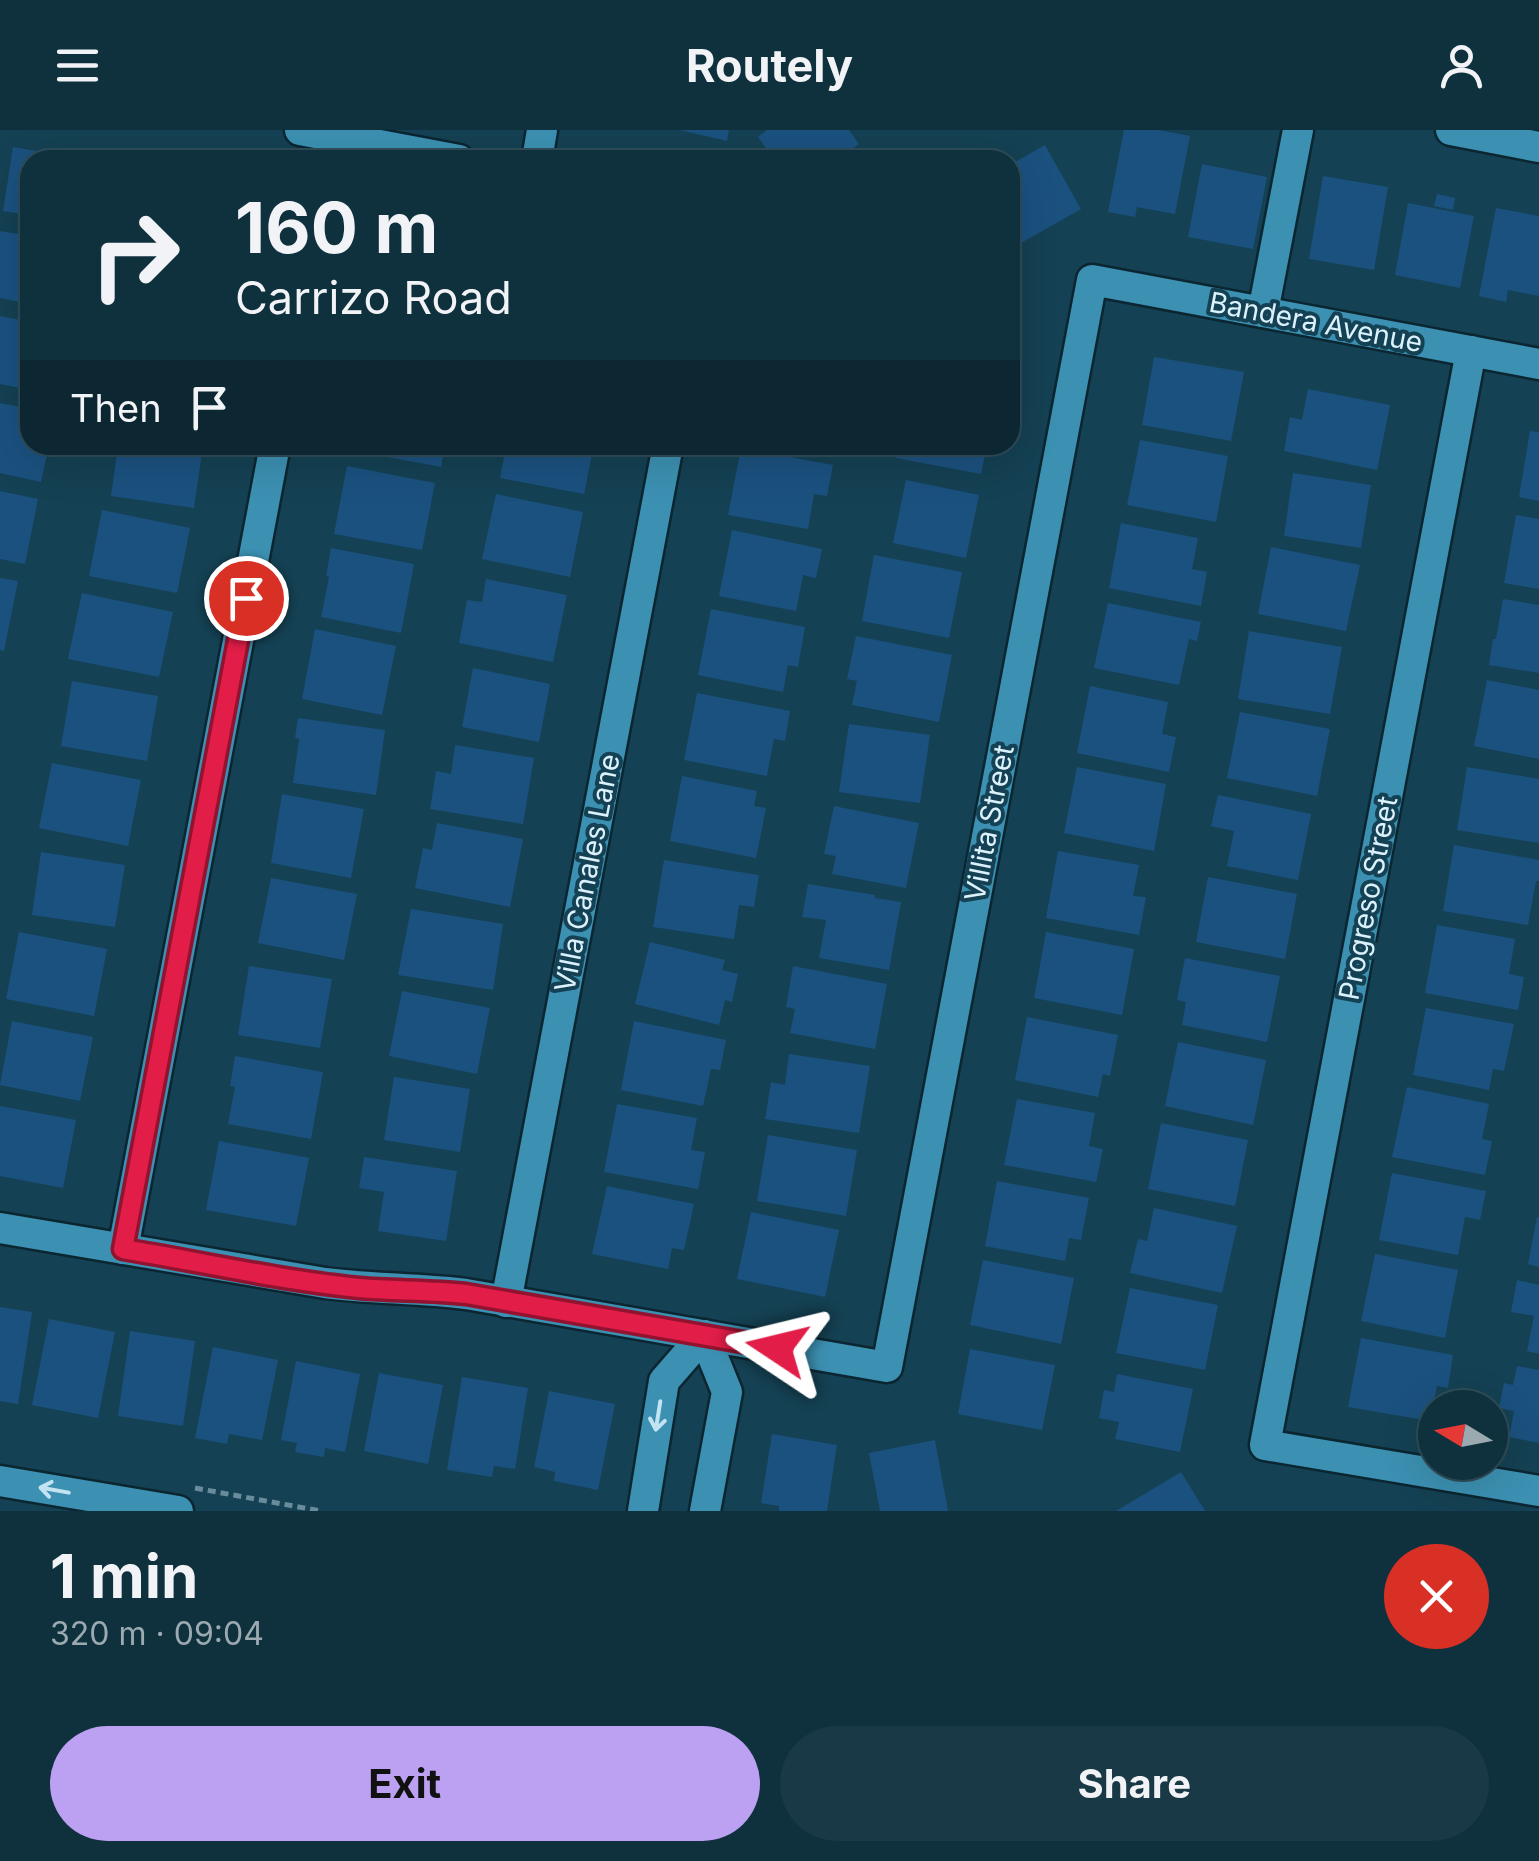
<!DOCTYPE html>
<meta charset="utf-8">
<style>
:root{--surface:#0f313e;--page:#183945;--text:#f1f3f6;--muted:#9ba9b0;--line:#2f4c58;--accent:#bca0f2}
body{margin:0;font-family:Inter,sans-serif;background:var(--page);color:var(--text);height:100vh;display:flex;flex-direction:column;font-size:38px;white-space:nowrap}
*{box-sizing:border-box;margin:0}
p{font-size:32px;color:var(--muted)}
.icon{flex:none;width:55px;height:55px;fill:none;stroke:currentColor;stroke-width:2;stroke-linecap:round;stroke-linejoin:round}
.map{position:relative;height:1381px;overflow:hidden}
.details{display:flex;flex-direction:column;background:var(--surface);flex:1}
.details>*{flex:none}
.guide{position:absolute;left:20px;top:20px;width:1000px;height:305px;border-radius:30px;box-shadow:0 10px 40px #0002,0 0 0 2px var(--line);background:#0f313e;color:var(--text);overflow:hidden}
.needle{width:65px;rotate:280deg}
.buttons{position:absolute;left:1418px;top:1260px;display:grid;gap:20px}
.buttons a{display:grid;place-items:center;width:90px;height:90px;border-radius:50%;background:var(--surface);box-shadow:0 10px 40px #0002,0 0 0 2px var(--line);font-size:50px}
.pin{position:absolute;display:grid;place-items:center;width:85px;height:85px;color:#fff;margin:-42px;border:5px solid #fff;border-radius:50%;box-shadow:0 2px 10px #0007}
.me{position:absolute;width:110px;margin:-55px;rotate:280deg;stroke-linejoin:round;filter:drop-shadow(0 0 8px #0008)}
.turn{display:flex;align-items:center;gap:35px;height:210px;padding:0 50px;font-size:45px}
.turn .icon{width:130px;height:130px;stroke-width:2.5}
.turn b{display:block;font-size:70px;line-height:85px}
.then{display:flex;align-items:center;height:95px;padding:0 50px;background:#0003;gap:20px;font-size:38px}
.round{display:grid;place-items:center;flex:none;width:105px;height:105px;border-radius:52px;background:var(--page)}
.summary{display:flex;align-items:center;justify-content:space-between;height:170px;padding:0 50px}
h1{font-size:60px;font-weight:700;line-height:75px}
.action{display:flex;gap:20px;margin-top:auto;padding:20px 50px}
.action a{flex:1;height:115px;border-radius:60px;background:var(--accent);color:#111;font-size:40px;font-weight:700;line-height:115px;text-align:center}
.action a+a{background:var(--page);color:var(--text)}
header{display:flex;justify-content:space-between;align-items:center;height:130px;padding:0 50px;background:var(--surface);font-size:45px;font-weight:700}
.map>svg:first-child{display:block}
.building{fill:#1b517f}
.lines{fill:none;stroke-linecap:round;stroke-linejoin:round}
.minor-casing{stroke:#0b2631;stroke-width:35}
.path{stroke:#688c9b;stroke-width:5;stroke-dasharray:8 5;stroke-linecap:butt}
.minor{stroke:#3c90b2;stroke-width:30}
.oneway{stroke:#c3e3f2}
.route-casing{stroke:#92132f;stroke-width:25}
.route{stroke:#e11d48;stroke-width:18}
.labels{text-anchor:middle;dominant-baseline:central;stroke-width:8;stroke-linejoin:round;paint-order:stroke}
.street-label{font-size:28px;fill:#dbf2fd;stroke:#144153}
</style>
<header><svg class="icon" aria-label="menu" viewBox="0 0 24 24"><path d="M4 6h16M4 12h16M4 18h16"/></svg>Routely<svg class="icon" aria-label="person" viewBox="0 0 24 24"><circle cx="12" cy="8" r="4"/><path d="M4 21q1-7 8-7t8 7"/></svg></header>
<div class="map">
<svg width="1539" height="1381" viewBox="0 0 1539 1381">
<rect width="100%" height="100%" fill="#144153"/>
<!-- building -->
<g class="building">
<path d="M680,0H729L727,11Z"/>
<path d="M767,0H849L859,14L838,30H775L758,7Z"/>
<path d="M1124,0H1159L1190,6L1175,84L1137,77L1135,87L1108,82Z"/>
<path d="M1045,15L1081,79L1021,113L1010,93V35Z"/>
<path d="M13,17L78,28V30H30V85L3,81Z"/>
<path d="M1202,34L1267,47L1253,119L1188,107Z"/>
<path d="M1323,46L1388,57L1374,140L1309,129Z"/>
<path d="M1437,64L1455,68L1453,80L1434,76Z"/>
<path d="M1408,73L1474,86L1460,158L1395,145Z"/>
<path d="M1496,78L1539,86V166L1508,160L1506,172L1479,166Z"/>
<path d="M0,101L30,106V174L0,168Z"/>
<path d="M0,186L30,192V260L0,254Z"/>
<path d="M1154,227L1244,242L1231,311L1142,295Z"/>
<path d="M1308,259L1390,275L1377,340L1284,321L1290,287L1302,290Z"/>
<path d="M0,273L30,279V315H49L41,352L0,343Z"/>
<path d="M1530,301L1539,302V371L1519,367Z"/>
<path d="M1140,310L1228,326L1216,392L1127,375Z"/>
<path d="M118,315H203L194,378L111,366Z"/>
<path d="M351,315H445L441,337L350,320Z"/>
<path d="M496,315H594L584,364L500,348L505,323L495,321Z"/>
<path d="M898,315H987L981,344L896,328Z"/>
<path d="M741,318L833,335L827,366L814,364L808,399L728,385Z"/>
<path d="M347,336L435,353L422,420L334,404Z"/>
<path d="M1293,343L1371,355L1361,418L1284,406Z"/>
<path d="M906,350L979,365L966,428L893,413Z"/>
<path d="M0,361L38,369L25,434L0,429Z"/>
<path d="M496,364L583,382L570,447L482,429Z"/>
<path d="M102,380L190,398L177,463L89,446Z"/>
<path d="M1516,385L1539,389V459L1504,453Z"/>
<path d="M1121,393L1198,408L1192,439L1207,442L1201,476L1109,458Z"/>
<path d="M732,400L822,419L816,448L803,445L796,481L719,466Z"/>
<path d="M1271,417L1360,435L1346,501L1258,484Z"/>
<path d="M331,418L414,434L401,503L321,487L329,447L326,446Z"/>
<path d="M874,425L962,442L949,508L862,491Z"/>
<path d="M0,448L18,451L4,521L0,520Z"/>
<path d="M486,449L567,465L553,532L459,513L467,470L482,472Z"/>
<path d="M82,463L173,482L159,547L68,529Z"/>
<path d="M1503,469L1539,475V543L1489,535L1493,509H1496Z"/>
<path d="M1108,473L1201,492L1197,511L1189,509L1179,555L1094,538Z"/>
<path d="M711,479L805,497L798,537L788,535L783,562L698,545Z"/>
<path d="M315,499L396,516L382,585L302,569Z"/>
<path d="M1249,501L1342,517L1330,584L1238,569Z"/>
<path d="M856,506L952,525L939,592L852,575L857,551L847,549Z"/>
<path d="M473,538L550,554L539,612L462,597Z"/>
<path d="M1487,550L1539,560V629L1474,616Z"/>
<path d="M72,551L158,566L147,631L61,616Z"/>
<path d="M1090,556L1168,572L1162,604L1176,607L1169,642L1077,623Z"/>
<path d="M697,563L790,581L785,611L774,609L767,646L684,630Z"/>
<path d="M1240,582L1330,599L1317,666L1227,648Z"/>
<path d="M298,588L385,600L376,665L293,653L299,609L295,608Z"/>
<path d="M849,594L930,605L920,673L839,662Z"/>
<path d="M455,615L534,628L523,694L430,679L436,641L451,644Z"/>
<path d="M52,633L141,650L128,716L39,698Z"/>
<path d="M1077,637L1166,654L1154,721L1064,703Z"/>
<path d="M1467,637L1539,649V713L1457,700Z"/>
<path d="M682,646L757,661L754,676L766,678L756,728L670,711Z"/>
<path d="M282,664L364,679L351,748L271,733Z"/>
<path d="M1218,665L1311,684L1298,750L1227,736L1234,701L1211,696Z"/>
<path d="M834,676L919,693L906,758L832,744L836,726L824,724Z"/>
<path d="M437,693L523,709L510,777L415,758L423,718L432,720Z"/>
<path d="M1454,715L1539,730V751H1536L1528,795L1443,781Z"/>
<path d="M1058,721L1139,735L1133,766L1146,767L1139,805L1046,788Z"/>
<path d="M41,722L125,735L115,797L32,785Z"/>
<path d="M664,730L759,745L754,777L739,775L734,809L653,797Z"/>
<path d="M1208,747L1297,764L1285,829L1196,812Z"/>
<path d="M271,748L357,764L344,830L258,813Z"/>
<path d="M808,754L875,765V768L901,772L889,840L819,828L826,790L802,787Z"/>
<path d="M411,779L503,794L493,860L398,845Z"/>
<path d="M1437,795L1515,809L1509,844L1524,847L1518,880L1425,863Z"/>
<path d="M19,802L107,819L94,886L6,869Z"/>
<path d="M1046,802L1134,819L1122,885L1034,868Z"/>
<path d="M650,812L725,830L722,840L738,844L732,872L725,870L719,895L635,874Z"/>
<path d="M1185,828L1280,846L1267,912L1182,895L1186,872L1177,870Z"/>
<path d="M249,836L332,849L320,918L238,905Z"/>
<path d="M793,836L887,854L875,919L790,903L795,879L786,877Z"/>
<path d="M402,861L490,878L477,944L389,926Z"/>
<path d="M1426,878L1514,894L1504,941L1493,939L1489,960L1413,945Z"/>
<path d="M1027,887L1118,905L1110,946L1103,944L1098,967L1015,950Z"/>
<path d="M12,891L93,907L80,971L0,955Z"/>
<path d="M634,891L726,910L720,940L711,939L703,976L621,960Z"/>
<path d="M1178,912L1266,930L1253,995L1165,976Z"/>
<path d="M789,924L870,936L859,1003L765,989L771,952L785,955Z"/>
<path d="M235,926L323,942L311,1009L228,994L235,957L230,956Z"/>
<path d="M394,947L470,959L460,1022L384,1010Z"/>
<path d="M1407,957L1489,974L1482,1009L1492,1011L1485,1045L1392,1027Z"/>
<path d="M1017,969L1095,983L1089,1016L1103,1019L1096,1052L1004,1035Z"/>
<path d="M617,974L697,988L691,1020L705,1022L698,1059L604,1042Z"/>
<path d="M0,976L76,990L63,1058L0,1046Z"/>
<path d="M1161,993L1248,1010L1235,1076L1148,1059Z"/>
<path d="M768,1005L857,1020L846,1086L757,1071Z"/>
<path d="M219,1011L309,1028L296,1096L206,1080Z"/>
<path d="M364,1027L457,1041L446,1111L378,1101L384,1062L359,1058Z"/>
<path d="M1392,1043L1486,1061L1480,1090L1465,1087L1458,1125L1379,1110Z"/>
<path d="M997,1051L1089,1068L1081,1110L1069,1108L1065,1131L985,1116Z"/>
<path d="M607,1056L694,1074L684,1120L672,1118L668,1139L592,1124Z"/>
<path d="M1154,1078L1237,1096L1222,1163L1130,1143L1138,1109L1147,1111Z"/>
<path d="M751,1082L839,1100L825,1167L737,1149Z"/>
<path d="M1537,1087H1539V1137L1528,1134Z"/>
<path d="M1375,1124L1458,1140L1445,1208L1361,1191Z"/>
<path d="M983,1130L1074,1148L1061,1214L970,1195Z"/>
<path d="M1517,1150L1539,1155V1224L1527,1221L1534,1186L1511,1182Z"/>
<path d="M1130,1158L1218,1175L1205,1240L1116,1223Z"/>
<path d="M0,1177L32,1182L18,1274L0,1271Z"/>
<path d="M49,1189L115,1202L98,1288L32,1275Z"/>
<path d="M130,1201L195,1211L183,1296L118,1286Z"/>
<path d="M1361,1208L1453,1225L1448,1258L1437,1256L1430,1291L1348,1277Z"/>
<path d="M213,1217L278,1230L262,1310L229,1304L227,1314L195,1308Z"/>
<path d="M970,1219L1055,1235L1042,1300L958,1284Z"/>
<path d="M296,1231L360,1244L345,1322L325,1318L324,1327L295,1322L297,1313L281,1310Z"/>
<path d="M1517,1236L1539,1240V1313L1509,1307L1514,1281L1499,1278L1504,1253L1513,1255Z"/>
<path d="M379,1243L443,1255L428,1334L364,1321Z"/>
<path d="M1117,1244L1193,1259L1180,1322L1115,1309L1119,1292L1099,1288L1104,1260L1114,1262Z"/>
<path d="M462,1247L528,1258L515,1339L494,1336L492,1347L447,1340Z"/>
<path d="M549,1261L615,1274L598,1360L554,1351L555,1342L534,1337Z"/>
<path d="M772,1304L837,1315L827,1381H779V1376L761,1373Z"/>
<path d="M935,1310L948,1381H880L869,1323Z"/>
<path d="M1181,1342L1205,1381H1116Z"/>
</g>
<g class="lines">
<defs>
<g id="minor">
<path d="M300,0L459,30"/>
<path d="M1451,0L1539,17"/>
<path d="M537,30L542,0"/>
<path d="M1263,182L1298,0"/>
<path d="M1471,221L1265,1315L1539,1361"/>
<path d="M0,1098L325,1153C372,1159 419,1158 466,1164L887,1237L1092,150L1539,234"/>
<path d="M123,1119L275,315"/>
<path d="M506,1172L668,315"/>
<path d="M704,1205L727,1262L705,1381"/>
<path d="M0,1351L178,1381"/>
<path d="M643,1381L664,1251L704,1205"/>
</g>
</defs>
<!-- minor casing -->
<use href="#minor" class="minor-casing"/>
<!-- path -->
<path class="path" d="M195,1358L321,1381"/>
<!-- minor -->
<use href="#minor" class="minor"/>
</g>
<!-- one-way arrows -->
<defs><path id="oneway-shaft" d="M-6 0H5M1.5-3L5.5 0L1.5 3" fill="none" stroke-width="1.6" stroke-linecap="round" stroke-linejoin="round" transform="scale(2.5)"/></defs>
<g class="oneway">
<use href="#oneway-shaft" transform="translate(658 1286) rotate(99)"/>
<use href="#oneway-shaft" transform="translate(54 1360) rotate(-170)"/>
</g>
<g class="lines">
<defs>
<path id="route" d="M246,468L123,1119C201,1132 280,1150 359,1158C395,1161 430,1160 466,1164L777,1218"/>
</defs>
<!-- route casing -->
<use href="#route" class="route-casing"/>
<!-- route -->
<use href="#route" class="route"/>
</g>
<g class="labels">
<!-- street labels -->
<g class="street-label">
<text transform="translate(1316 192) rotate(11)">Bandera Avenue</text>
<text transform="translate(989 693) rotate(-79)">Villita Street</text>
<text transform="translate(587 743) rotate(-79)">Villa Canales Lane</text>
<text transform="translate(1368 768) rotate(-79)">Progreso Street</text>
</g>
</g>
</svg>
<div class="buttons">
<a><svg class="needle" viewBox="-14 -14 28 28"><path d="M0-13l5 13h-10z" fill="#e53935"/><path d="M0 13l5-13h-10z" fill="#9ba9b0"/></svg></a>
</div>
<div class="pin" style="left:246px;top:468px;background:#d93025"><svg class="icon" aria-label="arrive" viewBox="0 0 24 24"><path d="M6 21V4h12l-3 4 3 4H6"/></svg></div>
<svg class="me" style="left:777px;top:1218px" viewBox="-20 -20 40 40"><path d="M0-17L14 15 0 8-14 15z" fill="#e11d48" stroke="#fff" stroke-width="4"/></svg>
<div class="guide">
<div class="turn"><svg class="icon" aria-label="right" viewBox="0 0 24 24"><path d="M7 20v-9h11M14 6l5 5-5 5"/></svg><div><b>160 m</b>Carrizo Road</div></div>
<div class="then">Then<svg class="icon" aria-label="arrive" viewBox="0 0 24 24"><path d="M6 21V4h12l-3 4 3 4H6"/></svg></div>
</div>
</div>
<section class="details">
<div class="summary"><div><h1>1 min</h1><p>320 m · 09:04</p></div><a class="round" style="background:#d93025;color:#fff"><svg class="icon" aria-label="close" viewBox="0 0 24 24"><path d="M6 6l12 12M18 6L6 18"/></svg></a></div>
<div class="action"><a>Exit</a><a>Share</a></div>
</section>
